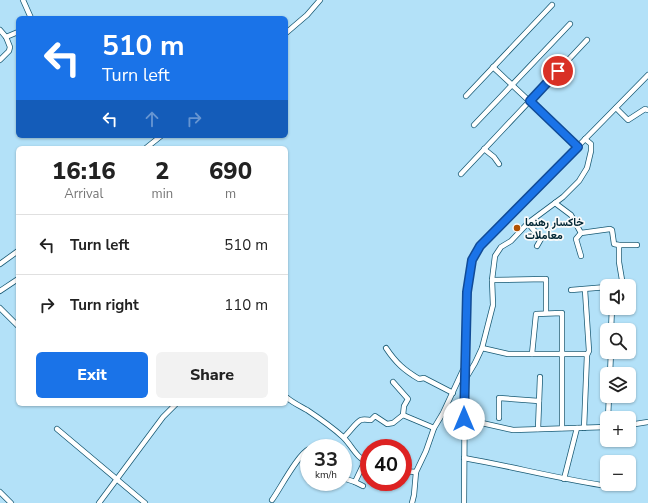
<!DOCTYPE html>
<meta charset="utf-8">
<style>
:root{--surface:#fff;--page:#f2f2f2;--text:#222;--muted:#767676;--line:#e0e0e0;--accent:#1a73e8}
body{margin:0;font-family:"Nunito Sans",Vazirmatn,sans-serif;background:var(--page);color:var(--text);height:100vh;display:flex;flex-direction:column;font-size:15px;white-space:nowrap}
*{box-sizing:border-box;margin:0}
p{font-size:13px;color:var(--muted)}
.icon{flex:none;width:22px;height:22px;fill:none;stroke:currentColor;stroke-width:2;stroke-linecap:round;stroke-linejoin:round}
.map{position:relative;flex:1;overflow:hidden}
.drawer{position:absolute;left:16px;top:146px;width:272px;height:260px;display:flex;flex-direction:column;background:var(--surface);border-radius:6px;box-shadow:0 1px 3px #0004}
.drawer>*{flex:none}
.hud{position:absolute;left:16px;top:16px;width:272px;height:122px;border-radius:6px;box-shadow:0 1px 3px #0004;background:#1a73e8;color:#fff;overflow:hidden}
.controls{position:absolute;left:600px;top:279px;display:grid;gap:8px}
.controls a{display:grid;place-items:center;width:36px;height:36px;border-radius:6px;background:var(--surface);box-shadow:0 1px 3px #0004;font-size:20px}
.speed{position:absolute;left:300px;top:439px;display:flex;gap:8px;font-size:20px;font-weight:700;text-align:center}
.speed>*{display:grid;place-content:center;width:52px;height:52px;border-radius:50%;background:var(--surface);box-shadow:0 1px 3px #0004;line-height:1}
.speed small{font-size:10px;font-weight:400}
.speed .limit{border:6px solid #d22;background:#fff;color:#111}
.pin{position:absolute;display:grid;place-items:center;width:34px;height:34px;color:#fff;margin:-17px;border:2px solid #fff;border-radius:50%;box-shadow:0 1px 4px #0007}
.me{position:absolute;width:44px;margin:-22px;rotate:0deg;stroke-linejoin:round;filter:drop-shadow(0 0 3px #0008)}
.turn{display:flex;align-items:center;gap:14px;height:84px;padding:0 20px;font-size:18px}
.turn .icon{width:52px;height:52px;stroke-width:2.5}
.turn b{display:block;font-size:28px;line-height:34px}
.lanes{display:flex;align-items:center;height:38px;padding:0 20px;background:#0003;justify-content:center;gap:20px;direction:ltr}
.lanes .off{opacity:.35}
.eta{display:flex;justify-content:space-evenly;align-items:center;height:68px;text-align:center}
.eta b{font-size:24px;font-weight:800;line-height:28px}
.cta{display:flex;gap:8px;margin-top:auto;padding:8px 20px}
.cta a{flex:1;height:46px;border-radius:6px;background:var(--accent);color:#fff;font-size:16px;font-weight:800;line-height:46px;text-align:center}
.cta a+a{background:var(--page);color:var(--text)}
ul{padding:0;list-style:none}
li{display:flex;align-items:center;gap:12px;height:60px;padding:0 20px;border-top:1px solid var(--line)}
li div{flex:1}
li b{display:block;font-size:15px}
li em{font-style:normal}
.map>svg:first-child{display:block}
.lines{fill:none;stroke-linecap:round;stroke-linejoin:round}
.minor-casing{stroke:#195a74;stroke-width:6}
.minor{stroke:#fff;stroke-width:4.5}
.route-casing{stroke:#114b97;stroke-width:10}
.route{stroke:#1a73e8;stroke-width:7}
.poi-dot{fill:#b05103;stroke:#fafafa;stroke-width:1.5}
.labels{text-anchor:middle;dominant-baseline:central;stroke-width:3.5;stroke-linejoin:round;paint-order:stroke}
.poi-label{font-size:11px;font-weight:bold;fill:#012533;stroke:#fafafa;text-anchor:start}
</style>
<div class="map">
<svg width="648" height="503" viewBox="0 0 648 503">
<rect width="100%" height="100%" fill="#b3e1f8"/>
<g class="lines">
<defs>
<g id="minor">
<path d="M23,0L31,18"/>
<path d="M0,30L6,37L10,47L9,51L0,60"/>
<path d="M286,33L307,15L320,0"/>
<path d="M6,37L18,32"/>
<path d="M493,67L578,147"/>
<path d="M466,96L552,5"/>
<path d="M616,108L628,120L645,109L648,110"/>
<path d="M474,125L570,24"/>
<path d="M146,148L161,136"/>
<path d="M484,149L494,157L499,164"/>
<path d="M461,174L587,40"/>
<path d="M555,203L571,215L581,233"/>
<path d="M528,223L541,239L537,246"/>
<path d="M619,245V262L622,280"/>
<path d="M581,256L576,239L581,233L610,229L612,230L614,244L619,245H637"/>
<path d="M0,264L18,251"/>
<path d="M492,280L546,279V313"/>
<path d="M571,290L607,287"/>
<path d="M0,291L18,279"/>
<path d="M0,308L18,326"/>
<path d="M611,330L612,308"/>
<path d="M386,348C396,363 404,370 419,379L424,378L453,393"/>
<path d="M482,348L508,354H585L587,355"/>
<path d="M532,354L536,314L562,313V428"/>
<path d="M610,374L611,352"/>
<path d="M466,378L475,363L482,348L493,305L492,280L495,256L501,247L511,241L528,223L563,197L579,181L587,168L591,151V144L585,139"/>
<path d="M393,382L408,399L404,406L403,415"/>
<path d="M286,397C293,403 300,406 307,410C319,418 332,427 343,437C351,444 357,460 369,462"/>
<path d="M499,418V398L539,401"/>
<path d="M608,418L609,396"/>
<path d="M464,419L513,430L607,427"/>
<path d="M629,425L648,422"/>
<path d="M584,428L587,355L589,351L585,290"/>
<path d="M57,429L145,503"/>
<path d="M538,429L540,377"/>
<path d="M344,437C348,434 357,421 361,420C364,419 368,420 371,420L375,416L387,424L393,423L403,415L434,428"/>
<path d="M464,458C510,466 555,478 601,485"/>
<path d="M403,471L416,472"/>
<path d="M343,478L355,482L363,486"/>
<path d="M564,479L577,428"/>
<path d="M355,482L365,461"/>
<path d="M0,492L11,503"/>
<path d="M272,500C280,489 298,454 309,449"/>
<path d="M99,503L163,417L176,404"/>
<path d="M412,503L414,495L416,472L426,451L434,428L443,413L463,370"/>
<path d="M464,503L465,357L467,292L472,260L480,246L648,75"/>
</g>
</defs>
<!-- minor casing -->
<use href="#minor" class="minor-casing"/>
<!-- minor -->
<use href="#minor" class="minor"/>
</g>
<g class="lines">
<defs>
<path id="route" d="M464,419L467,292L472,260L480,246L578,147L530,101L558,71"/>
</defs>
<!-- route casing -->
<use href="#route" class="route-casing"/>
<!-- route -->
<use href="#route" class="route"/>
</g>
<!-- markers -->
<circle class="poi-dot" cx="517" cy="228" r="4"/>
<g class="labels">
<!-- poi labels -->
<g class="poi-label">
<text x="525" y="222">خاکسار رهنما<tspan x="525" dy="13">معاملات</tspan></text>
</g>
</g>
</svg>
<div class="controls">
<a><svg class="icon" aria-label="sound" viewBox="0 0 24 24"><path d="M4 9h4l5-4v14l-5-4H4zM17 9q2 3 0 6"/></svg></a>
<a><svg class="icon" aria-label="search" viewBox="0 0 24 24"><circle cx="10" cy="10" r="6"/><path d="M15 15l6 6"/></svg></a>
<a><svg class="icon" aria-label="layers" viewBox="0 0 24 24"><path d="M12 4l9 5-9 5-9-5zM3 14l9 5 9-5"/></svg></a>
<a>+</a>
<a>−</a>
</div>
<div class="speed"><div>33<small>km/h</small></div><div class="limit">40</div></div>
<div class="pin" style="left:558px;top:71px;background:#d93025"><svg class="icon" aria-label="arrive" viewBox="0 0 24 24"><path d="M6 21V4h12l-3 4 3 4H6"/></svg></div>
<svg class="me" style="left:464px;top:419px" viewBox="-20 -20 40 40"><circle r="19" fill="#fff"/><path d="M0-13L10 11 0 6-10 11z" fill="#1a73e8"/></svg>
<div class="hud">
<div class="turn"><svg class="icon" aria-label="left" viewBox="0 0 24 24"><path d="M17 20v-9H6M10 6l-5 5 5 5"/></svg><div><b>510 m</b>Turn left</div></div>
<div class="lanes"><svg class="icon" aria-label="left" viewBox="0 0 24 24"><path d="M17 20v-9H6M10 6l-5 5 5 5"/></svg><svg class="icon off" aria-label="ahead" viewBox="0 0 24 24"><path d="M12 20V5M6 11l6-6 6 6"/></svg><svg class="icon off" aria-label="right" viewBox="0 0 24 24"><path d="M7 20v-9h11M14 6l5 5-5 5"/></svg></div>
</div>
<section class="drawer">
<div class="eta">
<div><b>16:16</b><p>Arrival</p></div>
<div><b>2</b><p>min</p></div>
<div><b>690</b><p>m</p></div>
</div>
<ul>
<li><svg class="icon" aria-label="left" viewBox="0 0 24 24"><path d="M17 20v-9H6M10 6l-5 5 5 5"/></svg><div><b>Turn left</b></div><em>510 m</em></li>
<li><svg class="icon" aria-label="right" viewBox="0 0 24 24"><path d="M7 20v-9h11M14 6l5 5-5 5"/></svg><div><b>Turn right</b></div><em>110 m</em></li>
</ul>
<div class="cta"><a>Exit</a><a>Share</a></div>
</section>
</div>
